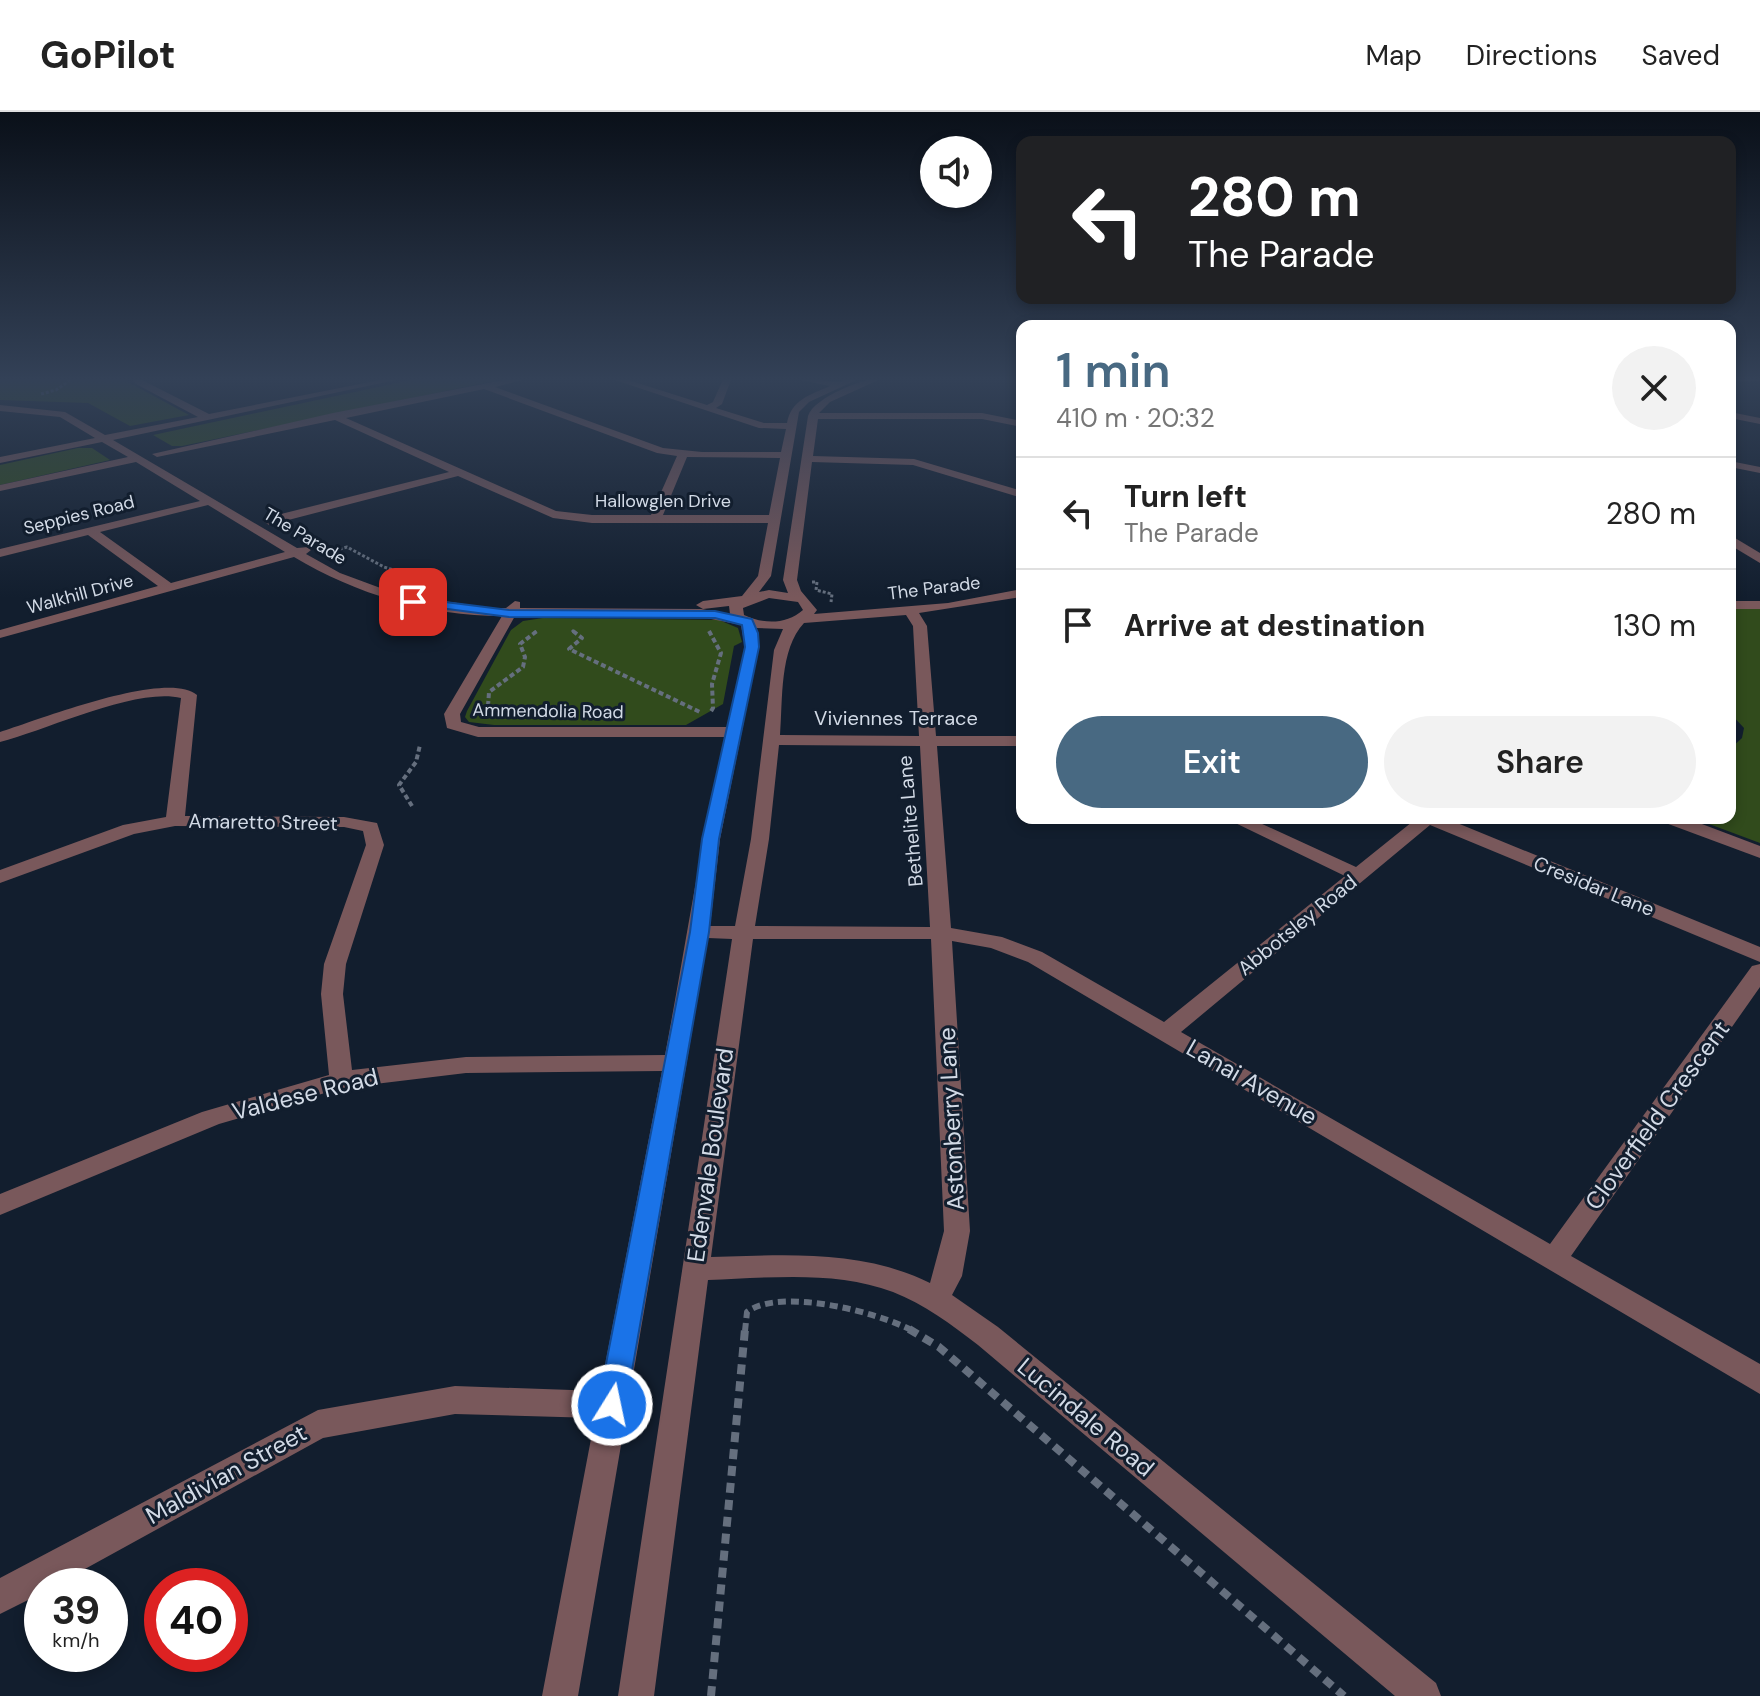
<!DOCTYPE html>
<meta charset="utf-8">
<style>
:root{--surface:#fff;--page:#f2f2f2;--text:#222;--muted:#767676;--line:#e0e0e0;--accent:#486982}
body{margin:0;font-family:"DM Sans",sans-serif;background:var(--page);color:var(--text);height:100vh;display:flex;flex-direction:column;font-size:30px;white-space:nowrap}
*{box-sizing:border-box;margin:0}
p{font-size:26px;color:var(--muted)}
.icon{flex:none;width:44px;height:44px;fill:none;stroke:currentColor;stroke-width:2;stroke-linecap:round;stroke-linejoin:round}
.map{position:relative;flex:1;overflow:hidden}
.panel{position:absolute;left:1016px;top:208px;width:720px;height:504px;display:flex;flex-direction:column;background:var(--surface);border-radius:16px;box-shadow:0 4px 12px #0003}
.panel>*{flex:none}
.banner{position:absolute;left:1016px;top:24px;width:720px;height:168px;border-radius:16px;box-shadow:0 4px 12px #0003;background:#202124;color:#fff;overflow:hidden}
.fabs{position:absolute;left:920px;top:24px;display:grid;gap:16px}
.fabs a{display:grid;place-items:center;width:72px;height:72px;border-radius:50%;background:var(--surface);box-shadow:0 4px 12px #0003;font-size:40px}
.speed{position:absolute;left:24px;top:1456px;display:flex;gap:16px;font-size:40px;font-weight:700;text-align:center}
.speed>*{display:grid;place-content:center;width:104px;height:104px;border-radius:50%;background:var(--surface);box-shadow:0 4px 12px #0003;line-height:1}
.speed small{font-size:20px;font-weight:400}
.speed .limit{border:12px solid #d22;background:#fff;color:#111}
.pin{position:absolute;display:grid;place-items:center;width:68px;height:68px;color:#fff;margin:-34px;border-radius:16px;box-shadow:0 4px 12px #0006}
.me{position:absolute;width:88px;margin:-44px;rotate:10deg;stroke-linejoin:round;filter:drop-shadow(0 0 6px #0008)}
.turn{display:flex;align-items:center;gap:28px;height:168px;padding:0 40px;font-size:36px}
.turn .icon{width:104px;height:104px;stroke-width:2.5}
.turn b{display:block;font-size:56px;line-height:68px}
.round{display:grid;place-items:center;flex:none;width:84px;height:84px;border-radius:42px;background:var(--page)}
.summary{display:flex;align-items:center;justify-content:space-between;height:136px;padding:0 40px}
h1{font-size:48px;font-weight:600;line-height:60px;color:var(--accent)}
.primary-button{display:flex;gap:16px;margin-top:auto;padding:16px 40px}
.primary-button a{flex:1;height:92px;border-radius:48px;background:var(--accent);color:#fff;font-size:32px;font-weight:600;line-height:92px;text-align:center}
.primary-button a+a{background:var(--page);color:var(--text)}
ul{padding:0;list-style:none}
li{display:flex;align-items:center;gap:24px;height:112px;padding:0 40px;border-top:2px solid var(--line)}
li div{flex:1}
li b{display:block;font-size:30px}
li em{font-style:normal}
header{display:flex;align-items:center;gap:48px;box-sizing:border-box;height:112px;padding:0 40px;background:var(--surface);border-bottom:2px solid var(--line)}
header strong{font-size:38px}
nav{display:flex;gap:44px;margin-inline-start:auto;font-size:28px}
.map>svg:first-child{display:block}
.green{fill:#314b1c}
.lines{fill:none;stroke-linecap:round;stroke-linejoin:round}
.path-far3{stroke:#656f7e;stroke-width:3;stroke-dasharray:3 2;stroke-linecap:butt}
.path-far2{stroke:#656f7e;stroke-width:4;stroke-dasharray:5 3;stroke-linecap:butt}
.path-far1{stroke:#656f7e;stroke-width:6;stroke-dasharray:8 5;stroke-linecap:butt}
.path{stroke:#656f7e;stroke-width:8;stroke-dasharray:10 7;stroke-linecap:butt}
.minor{fill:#79585b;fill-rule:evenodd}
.route{fill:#1a73e8;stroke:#114b97;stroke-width:2}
.labels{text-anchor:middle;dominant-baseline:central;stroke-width:6;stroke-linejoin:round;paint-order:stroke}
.far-street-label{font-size:18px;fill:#d2dae6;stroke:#121e2e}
.street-label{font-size:20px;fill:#d2dae6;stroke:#121e2e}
.near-street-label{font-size:24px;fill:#d2dae6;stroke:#121e2e}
</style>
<header>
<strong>GoPilot</strong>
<nav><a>Map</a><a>Directions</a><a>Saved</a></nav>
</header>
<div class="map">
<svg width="1760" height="1584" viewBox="0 0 1760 1584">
<rect width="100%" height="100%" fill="#121e2e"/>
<!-- green -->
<g class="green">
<path d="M11,265H133L126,269L189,303L130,314L88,291L0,288V266Z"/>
<path d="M425,265H512L182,334H172L153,323Z"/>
<path d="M78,336H92L110,348L0,373V353Z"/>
<path d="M1730,495L1760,496V731L1693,706H1730V637L1742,626L1744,616L1730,601Z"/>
<path d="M543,506L719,508L738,516L742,530L734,534L723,592L686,613H494L469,610L465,605L467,599L511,518L523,509Z"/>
</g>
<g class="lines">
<!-- path-far3 -->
<g class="path-far3">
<path d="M41,282L56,278L75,265"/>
<path d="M330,440L347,435L384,455L428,469"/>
<path d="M812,470H817L816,478L832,482L831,490"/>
<path d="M572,518L575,521"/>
<path d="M534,521L537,519"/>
</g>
<!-- path-far2 -->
<g class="path-far2">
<path d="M573,519L582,526L569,537L702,601"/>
<path d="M709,519L721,541L712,572L713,596L710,601"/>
<path d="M478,594H488L498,600"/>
<path d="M488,594L489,580L523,555L525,545L520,532L537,519"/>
<path d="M412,694L399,673L416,650L420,633"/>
</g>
<!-- path-far1 -->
<path class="path-far1" d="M745,1219L747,1200C780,1175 878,1200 913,1219"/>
<!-- path -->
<g class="path">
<path d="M909,1217L939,1235L1344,1584"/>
<path d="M711,1584L745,1217"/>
</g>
<!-- minor -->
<g class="minor">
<path d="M134,265H143L142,268L209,302L395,265H410L113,328L297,436L309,435L311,438L306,442L340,461L394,481L489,496H506L515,489L520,490V496L701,497L730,502L729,494L703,497L696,493L703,489L742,484L758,464L768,411H592L553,406L458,364L269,413L263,409L265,406L449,360L335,308L157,345L152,342L333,301L519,265H534L495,275L663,336L702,340H781L786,317L759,316L615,268L617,265H626L625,267L707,293L713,290L724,265H732L722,292L716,296L764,311H787C791,288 810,283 830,274L785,265L839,270L853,265H863L809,290L799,300L771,464L759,480L769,478L788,481L783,468L808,304C814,285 866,265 885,265L830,290L819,301H982L1022,309V315L982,307H818L813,344L914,347L1022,379V386L913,353L812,350L797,468L801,479L817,498L814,502L948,491L1022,477V485L919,501L927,514L936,624H1022V634H937L951,816L1002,825L1042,840L1164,910L1345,764L1225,706H1249L1356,755L1417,706H1445L1760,835V850L1430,713L1181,920L1550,1132L1752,854L1760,852V875L1571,1144L1760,1252V1282L1028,850L991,836L952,829L970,1119L962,1164L952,1183L998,1215L1436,1571L1441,1584H1395L978,1233C952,1213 924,1192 893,1180C835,1158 769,1166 708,1168L654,1584H618L732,827L708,826L578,1584H542L595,1306L455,1302L323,1326L54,1474H42V1481L0,1502V1466L318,1298L455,1274L600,1279L662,959L466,961L342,976L219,1012L0,1103V1082L202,1000L329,963L321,882L324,852L366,733L363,719L344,715L175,714L134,722L0,771V758L123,713L166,705L181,586C136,575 47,618 0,630V620C38,608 167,557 197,583L185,704L344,705L377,711L384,733L346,852L343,882L352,958L466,945L665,943C685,837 701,730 725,625H478L447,616L444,602L502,504C428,504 356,482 294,445L0,526V518L158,474L88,423L0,445V437L200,389L136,350L0,379V373L128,345L102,330L0,351V345L95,326L60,305L0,299V293L65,300L105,323L198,305L136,272L132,267ZM484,277L657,341L677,344L651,403H592L556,399L346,306ZM687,345L780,346L769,403H663ZM208,393L285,440L171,471L100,420ZM769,486L798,490L803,498C786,513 763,512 744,503L743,496ZM906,503L913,514L919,624L780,623C783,587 779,538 804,511ZM515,504L701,505L741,513L745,535L727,615H479L461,610L460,602ZM756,516L783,517L774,538L751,727L735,814H710L720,727L759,535ZM779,633L920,634L930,815L755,814L769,727ZM753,827H931L944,1119L930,1171C861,1137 785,1143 711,1145Z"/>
<rect x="1730" y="265" width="30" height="4"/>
<path d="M1730,300L1760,306V312L1730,306Z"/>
<path d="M1730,349L1760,355V361L1730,355Z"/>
<path d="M1730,423L1760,441V451L1730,433Z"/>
<rect x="1730" y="489" width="30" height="8"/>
<path d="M1660,706H1686L1760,734V746L1663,710Z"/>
</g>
</g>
<!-- sky -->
<linearGradient id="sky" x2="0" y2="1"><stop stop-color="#0a1019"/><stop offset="0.55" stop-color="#334157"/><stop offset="1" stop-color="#334157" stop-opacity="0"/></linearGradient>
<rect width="1760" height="486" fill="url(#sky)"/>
<!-- route -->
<path class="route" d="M413,486L509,498L715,499L752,507L758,521L759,535L719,727L709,820L626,1293L622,1302L612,1306L602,1302L598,1293L690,820L702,727L745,535L742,513L715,506L509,505L409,492L407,490Z"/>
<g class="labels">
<!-- far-street labels -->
<g class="far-street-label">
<text x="663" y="389">Hallowglen Drive</text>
<text transform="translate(79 403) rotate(-14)">Seppies Road</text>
<text transform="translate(305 424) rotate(31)">The Parade</text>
<text transform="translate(934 476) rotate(-7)">The Parade</text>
<text transform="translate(80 482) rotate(-15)">Walkhill Drive</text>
<text transform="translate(548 599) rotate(1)">Ammendolia Road</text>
</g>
<!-- street labels -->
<g class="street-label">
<text x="896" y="606">Viviennes Terrace</text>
<text transform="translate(910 709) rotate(-95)">Bethelite Lane</text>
<text transform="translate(263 710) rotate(1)">Amaretto Street</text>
<text transform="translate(1594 774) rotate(22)">Cresidar Lane</text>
<text transform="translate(1297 813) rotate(-39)">Abbotsley Road</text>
</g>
<!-- near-street labels -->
<g class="near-street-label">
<text transform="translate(1252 970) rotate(30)">Lanai Avenue</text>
<text transform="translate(305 982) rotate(-14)">Valdese Road</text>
<text transform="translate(1657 1003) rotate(-54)">Cloverfield Crescent</text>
<text transform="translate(951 1007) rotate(-93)">Astonberry Lane</text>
<text transform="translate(710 1043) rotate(-82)">Edenvale Boulevard</text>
<text transform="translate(1086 1305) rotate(40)">Lucindale Road</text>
<text transform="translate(226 1362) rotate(-29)">Maldivian Street</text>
</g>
</g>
</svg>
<div class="fabs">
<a><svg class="icon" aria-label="sound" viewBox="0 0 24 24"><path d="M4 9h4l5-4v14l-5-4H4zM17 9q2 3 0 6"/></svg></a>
</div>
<div class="speed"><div>39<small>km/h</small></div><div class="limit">40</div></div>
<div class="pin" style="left:413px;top:490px;background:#d93025"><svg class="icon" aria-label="arrive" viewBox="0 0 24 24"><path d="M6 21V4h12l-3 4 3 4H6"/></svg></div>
<svg class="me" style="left:612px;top:1293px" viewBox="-20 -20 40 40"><circle r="17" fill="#1a73e8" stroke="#fff" stroke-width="3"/><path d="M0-11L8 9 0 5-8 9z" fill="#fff"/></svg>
<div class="banner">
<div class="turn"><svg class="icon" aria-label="left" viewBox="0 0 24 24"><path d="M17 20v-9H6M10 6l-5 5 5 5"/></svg><div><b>280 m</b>The Parade</div></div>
</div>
<section class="panel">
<div class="summary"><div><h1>1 min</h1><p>410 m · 20:32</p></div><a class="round"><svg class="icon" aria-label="close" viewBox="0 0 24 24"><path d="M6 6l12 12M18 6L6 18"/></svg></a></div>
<ul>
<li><svg class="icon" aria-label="left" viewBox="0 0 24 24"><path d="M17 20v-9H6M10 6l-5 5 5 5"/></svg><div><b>Turn left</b><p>The Parade</p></div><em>280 m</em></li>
<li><svg class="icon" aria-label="arrive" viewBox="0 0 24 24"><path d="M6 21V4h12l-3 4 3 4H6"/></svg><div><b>Arrive at destination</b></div><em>130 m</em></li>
</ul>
<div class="primary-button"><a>Exit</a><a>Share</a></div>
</section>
</div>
